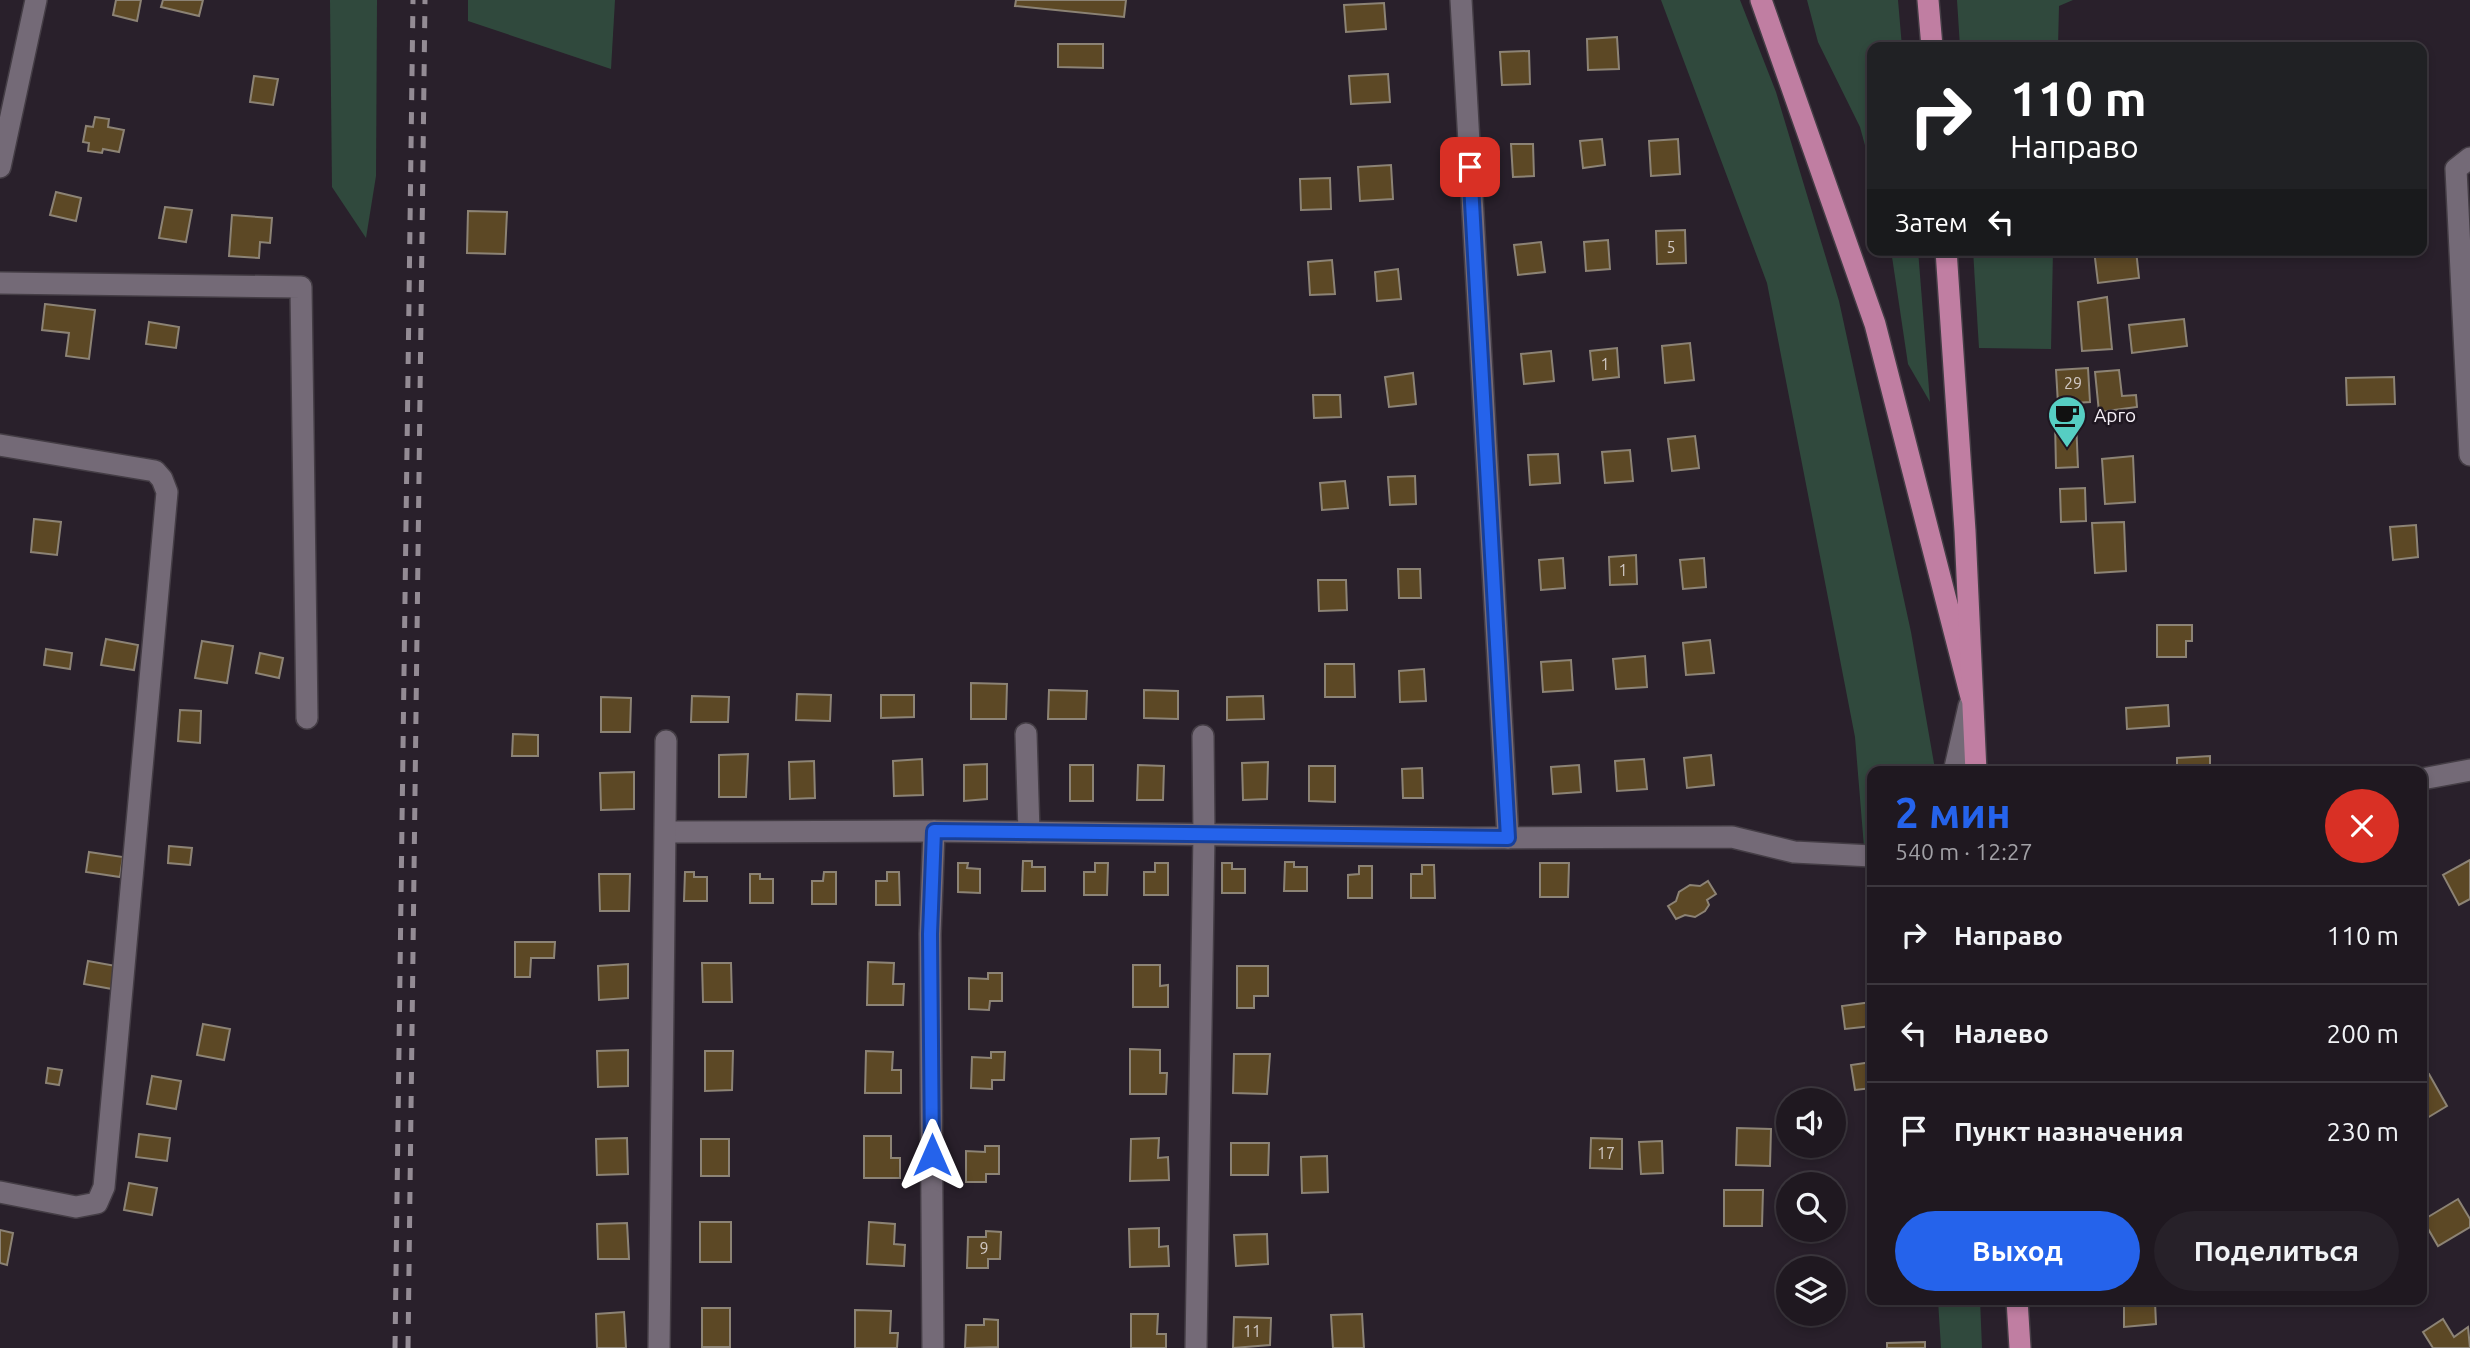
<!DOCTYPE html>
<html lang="ru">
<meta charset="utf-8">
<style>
:root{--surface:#1f1820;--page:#272129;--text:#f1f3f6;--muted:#a1a0a5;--line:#3c373e;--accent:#2563eb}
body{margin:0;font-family:Ubuntu,sans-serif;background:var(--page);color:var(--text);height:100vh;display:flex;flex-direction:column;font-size:26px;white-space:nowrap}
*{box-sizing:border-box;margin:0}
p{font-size:23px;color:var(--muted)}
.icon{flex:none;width:38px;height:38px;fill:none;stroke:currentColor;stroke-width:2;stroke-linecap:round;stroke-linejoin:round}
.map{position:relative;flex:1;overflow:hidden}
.sheet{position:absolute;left:1867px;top:766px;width:560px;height:539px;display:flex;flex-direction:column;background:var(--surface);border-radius:14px;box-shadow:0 4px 10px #0003,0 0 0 2px var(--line)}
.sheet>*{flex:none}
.hud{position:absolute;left:1867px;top:42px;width:560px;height:214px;border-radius:14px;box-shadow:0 4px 10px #0003,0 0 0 2px var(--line);background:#202124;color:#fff;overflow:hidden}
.tools{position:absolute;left:1776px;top:1088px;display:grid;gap:14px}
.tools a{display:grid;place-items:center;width:70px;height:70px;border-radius:50%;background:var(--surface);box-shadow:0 4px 10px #0003,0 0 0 2px var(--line);font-size:35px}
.pin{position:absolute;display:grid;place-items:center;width:60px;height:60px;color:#fff;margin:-30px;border-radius:14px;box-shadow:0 4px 10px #0006}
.me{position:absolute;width:77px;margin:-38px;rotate:0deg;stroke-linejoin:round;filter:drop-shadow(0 0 5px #0008)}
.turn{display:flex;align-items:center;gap:24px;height:147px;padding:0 28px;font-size:32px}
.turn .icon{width:91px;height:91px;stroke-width:2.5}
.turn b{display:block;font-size:49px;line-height:60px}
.then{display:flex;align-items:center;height:66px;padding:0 28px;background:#0003;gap:14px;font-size:26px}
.round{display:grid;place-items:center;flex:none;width:74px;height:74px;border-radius:37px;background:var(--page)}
.overview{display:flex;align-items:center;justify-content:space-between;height:119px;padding:0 28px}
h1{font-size:42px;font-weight:700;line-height:52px;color:var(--accent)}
.button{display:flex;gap:14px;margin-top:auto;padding:14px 28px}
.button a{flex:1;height:80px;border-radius:42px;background:var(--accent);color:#fff;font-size:28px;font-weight:700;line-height:80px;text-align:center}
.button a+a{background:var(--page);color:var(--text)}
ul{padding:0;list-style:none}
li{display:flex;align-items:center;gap:21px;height:98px;padding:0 28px;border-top:2px solid var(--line)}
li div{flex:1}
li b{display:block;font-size:26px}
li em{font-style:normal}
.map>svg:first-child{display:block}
.green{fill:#30493d}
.building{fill:#5c4825;stroke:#8c8375;stroke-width:2}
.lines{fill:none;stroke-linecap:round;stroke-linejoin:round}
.minor-casing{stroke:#443d45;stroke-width:24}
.major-casing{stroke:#443d45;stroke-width:24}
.minor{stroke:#746a77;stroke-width:21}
.major{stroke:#c07ea2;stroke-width:21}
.rail{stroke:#938b94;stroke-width:5;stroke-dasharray:12 12;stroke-linecap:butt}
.route-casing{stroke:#184099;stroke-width:18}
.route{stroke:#2563eb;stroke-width:12}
.labels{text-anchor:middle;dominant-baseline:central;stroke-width:5;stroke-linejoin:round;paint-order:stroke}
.number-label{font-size:16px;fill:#d0c7c3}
.poi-label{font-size:19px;fill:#f7f1f8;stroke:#1f1721;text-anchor:start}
</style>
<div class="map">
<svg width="2470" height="1348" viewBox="0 0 2470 1348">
<rect width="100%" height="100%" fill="#29202b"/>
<!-- green -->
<g class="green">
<path d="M330,0H377L376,176L366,238L332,187Z"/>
<path d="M468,0H615L611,69L468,21Z"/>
<path d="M1661,0H1740L1776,92L1839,301L1911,632L1935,769L1934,772H1872V847H1864L1855,737L1767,283Z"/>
<path d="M1807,0H1898L1902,47H1872V171L1860,127L1818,42Z"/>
<path d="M1957,0H2073L2059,6L2058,47H1960Z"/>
<path d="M1891,250H1918L1930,402L1908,364Z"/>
<path d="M1973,250H2053L2051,349L1979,348Z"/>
<path d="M1938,1300H1980L1982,1348H1941Z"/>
</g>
<!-- building -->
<g class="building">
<path d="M116,0H141L137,21L113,15Z"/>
<path d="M163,0H203L199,16L161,7Z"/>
<path d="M1016,0H1126L1124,17L1015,6Z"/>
<path d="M1384,3L1386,29L1346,32L1344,5Z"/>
<path d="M1617,37L1619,69L1588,70L1587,39Z"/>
<path d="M1058,44H1103V68L1058,67Z"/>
<rect x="2379" y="44" width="42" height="3"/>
<path d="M1529,51L1530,84L1502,85L1500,52Z"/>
<path d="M1388,74L1390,102L1351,104L1349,76Z"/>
<path d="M254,76L278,79L273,105L250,102Z"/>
<path d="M95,117L109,119L108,127L124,130L119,152L103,149L102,153L88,151L89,143L83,142L86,126L93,127Z"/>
<path d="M1602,139L1605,165L1583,168L1580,141Z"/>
<path d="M1678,139L1680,174L1651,176L1649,141Z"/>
<path d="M1511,144H1533L1534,176L1513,177Z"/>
<path d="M1391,165L1393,199L1360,201L1358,167Z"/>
<path d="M1330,178L1331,209L1301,210L1300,179Z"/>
<path d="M56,192L81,198L76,221L50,215Z"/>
<path d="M165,207L192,210L186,242L159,238Z"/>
<path d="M468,211L507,212L505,254L467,253Z"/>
<path d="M232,215L272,218L270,243L260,242L259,258L229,256Z"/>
<path d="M1685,230L1686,263L1657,264L1656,231Z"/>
<path d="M1608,240L1610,269L1586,271L1584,242Z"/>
<path d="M1541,242L1545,272L1518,275L1514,245Z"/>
<path d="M2094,250H2136L2139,278L2098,283Z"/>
<path d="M1332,260L1335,294L1310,295L1308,262Z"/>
<path d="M1398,269L1401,299L1377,301L1375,272Z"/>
<path d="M2107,297L2112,349L2082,351L2078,302Z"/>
<path d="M45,304L95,310L89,359L66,356L69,333L42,330Z"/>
<path d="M2184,319L2187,346L2132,353L2129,325Z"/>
<path d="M149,322L179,327L176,348L146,344Z"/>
<path d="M1690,343L1694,380L1665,383L1662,346Z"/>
<path d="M1617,348L1619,377L1593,380L1590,351Z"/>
<path d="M1551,351L1554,381L1524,384L1521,354Z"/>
<path d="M2088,368L2090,402L2058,404L2056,370Z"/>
<path d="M2119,370L2122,396L2136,395L2137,407L2099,412L2095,372Z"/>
<path d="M1413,373L1416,404L1389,407L1385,377Z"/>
<path d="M2394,377L2395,404L2347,405L2346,378Z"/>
<path d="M1313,395H1340L1341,417L1314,418Z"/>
<path d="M2076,420L2078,467L2056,468L2055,421Z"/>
<path d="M1695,436L1699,468L1672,471L1668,439Z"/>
<path d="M1630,450L1633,481L1605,483L1602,452Z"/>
<path d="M1558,454L1560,483L1530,485L1528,455Z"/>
<path d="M2133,456L2135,502L2105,504L2102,459Z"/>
<path d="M1415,476L1416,504L1390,505L1388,477Z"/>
<path d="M1345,481L1348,508L1322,510L1320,483Z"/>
<path d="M2085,488L2086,521L2061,522L2060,489Z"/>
<path d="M34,519L61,522L57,555L31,552Z"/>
<path d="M2124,522L2126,571L2095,573L2092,523Z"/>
<path d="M2416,525L2418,557L2393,560L2390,527Z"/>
<path d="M1636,555L1637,584L1610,585L1609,557Z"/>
<path d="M1563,558L1565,588L1541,590L1539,560Z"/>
<path d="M1704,558L1706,587L1683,589L1680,560Z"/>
<path d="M1398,569H1420L1421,598H1399Z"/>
<path d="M1318,580H1346L1347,610L1319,611Z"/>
<path d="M2157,625H2192V641H2186V657H2157Z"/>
<path d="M106,639L138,645L134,670L101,665Z"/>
<path d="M1710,640L1714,673L1686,675L1683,643Z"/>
<path d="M202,641L233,646L227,683L195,678Z"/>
<path d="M46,649L72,653L70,669L44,665Z"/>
<path d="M260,653L283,658L279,678L256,673Z"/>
<path d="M1645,656L1647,687L1616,689L1613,659Z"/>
<path d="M1571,660L1573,690L1543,692L1541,662Z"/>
<path d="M1325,664H1354L1355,697H1325Z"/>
<path d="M1424,669L1426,701L1400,702L1399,671Z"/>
<path d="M971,683L1007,684L1006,719H971Z"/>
<path d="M1049,690L1087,691L1086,719H1048Z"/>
<path d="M1144,690L1178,691V719L1144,718Z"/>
<path d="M797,694L831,695L830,721L796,720Z"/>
<path d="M881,695H914V717L881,718Z"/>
<path d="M692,696L729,697L728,722H691Z"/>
<path d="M1263,696L1264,719L1227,720V697Z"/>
<path d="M601,697L631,698L630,732H601Z"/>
<path d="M2168,705L2169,726L2127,729L2126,708Z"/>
<path d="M180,710L201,711L200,743L178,741Z"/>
<path d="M513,734L538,735V756H512Z"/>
<path d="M748,754L746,797H719V755Z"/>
<path d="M1711,755L1714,785L1687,788L1684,758Z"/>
<path d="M2210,756V772H2177V758Z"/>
<path d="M922,759L923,795L894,796L893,761Z"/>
<path d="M1644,759L1647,789L1617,791L1615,761Z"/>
<path d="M814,761L815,798L790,799L789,762Z"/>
<path d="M1268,762L1267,799L1243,800L1242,763Z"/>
<path d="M987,764V799L964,801V765Z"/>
<rect x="1070" y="765" width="23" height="36"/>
<path d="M1138,765L1164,766L1163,800H1137Z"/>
<path d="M1579,765L1581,792L1553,794L1551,767Z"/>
<path d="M1309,766H1335V802L1309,801Z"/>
<path d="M1422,768L1423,798H1403L1402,769Z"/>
<path d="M634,772V809L601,810L600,773Z"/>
<path d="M169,846L192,848L190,865L168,863Z"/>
<path d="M89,852L123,857L120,877L86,872Z"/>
<path d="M2470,860V899L2459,905L2443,875Z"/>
<path d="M1023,861H1032V867H1045V891H1022Z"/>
<path d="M1285,862H1294V867H1307V891H1284Z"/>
<path d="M958,863H968L967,868L980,869V893L958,892Z"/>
<path d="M1095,863H1108L1107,895H1084V872H1095Z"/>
<path d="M1155,863H1168V895H1144V872H1155Z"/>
<path d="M1222,863H1232V869H1245V893H1222Z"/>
<path d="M1540,863H1569L1568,897H1540Z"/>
<path d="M1422,865H1434L1435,898H1411V874H1422Z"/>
<path d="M1359,866H1372V898H1348V875L1359,874Z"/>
<path d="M685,872H694V877H707V901H684Z"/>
<path d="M824,872H836V904H812V881H823Z"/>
<path d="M887,872H899L900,905H876V881H887Z"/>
<path d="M599,874H630L629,911H600Z"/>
<path d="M750,874H760V879H773V903H750Z"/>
<path d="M1708,881L1716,894L1707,900L1709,905L1705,911L1695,917L1685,915L1676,919L1668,906L1676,901L1679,892L1690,885L1700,886Z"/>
<path d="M515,942H555L554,958H531L530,977H515Z"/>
<path d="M88,961L116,966L112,989L84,984Z"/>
<path d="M868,962L894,963L893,984H904L903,1005H867Z"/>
<path d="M702,963H731L732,1002H703Z"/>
<path d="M628,964V998L599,1000L598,966Z"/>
<path d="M1133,965H1160V986L1168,985V1007H1133Z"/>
<path d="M1237,966H1268V996H1254V1008H1237Z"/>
<path d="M988,973H1002V1001H990L989,1010L969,1009V978L988,979Z"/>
<path d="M1872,1002V1026L1845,1029L1842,1006Z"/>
<path d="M203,1024L230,1029L224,1060L197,1055Z"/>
<path d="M1130,1049L1160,1050V1073H1167L1166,1094H1130Z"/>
<path d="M628,1050V1086L598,1087L597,1051Z"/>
<path d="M705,1051H733L732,1090L705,1091Z"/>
<path d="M866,1051L893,1052L892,1070H901V1093H865Z"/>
<path d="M991,1052H1005L1004,1080H992V1089L971,1088L972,1057L991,1058Z"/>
<path d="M1234,1054H1270L1267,1094L1233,1093Z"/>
<path d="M1872,1062V1088L1855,1090L1851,1065Z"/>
<path d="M48,1068L62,1070L59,1085L46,1083Z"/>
<path d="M2429,1074L2447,1106L2422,1121V1078Z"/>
<path d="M152,1076L181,1081L176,1109L147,1104Z"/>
<path d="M1737,1128L1771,1129L1770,1166L1736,1165Z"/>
<path d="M139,1134L170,1138L167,1161L136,1157Z"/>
<path d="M864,1136H891V1158H900V1178H864Z"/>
<path d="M627,1138L628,1174L597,1175L596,1139Z"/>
<path d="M1159,1138L1158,1158L1168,1157L1169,1180L1130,1181L1131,1139Z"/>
<path d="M1591,1138L1622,1139V1169L1590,1168Z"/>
<rect x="701" y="1139" width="28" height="37"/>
<path d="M1662,1141L1663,1173L1641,1174L1639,1142Z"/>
<path d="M1231,1143H1269L1268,1175H1231Z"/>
<path d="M985,1146H999V1174H986V1182H966V1151L985,1152Z"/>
<path d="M1327,1156L1328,1192L1302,1193L1301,1157Z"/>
<path d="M129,1183L157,1188L152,1215L124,1210Z"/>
<path d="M1724,1190H1763L1762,1226H1724Z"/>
<path d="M2458,1199L2470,1219V1227L2438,1246L2423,1220Z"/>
<rect x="700" y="1222" width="31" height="40"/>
<path d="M869,1222L895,1224L894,1244L905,1245L904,1266L867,1264Z"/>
<path d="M627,1223L629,1259H598L597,1224Z"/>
<path d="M1159,1228V1247L1168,1246L1169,1266L1130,1267L1129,1229Z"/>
<path d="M0,1230L13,1233L7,1265L0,1263Z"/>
<path d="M986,1231L1001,1232L1000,1259H988V1268H967L968,1237H986Z"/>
<path d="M1267,1234L1268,1264L1236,1266L1234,1235Z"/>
<path d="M2155,1302L2156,1324L2124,1327V1305Z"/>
<rect x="702" y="1308" width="28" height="39"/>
<path d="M855,1310L891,1311L890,1333H898L897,1348H855Z"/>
<path d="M624,1312L626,1348H597L596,1314Z"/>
<path d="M1131,1314H1158L1157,1334H1166V1348H1131Z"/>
<path d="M1362,1314L1364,1348H1333L1331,1315Z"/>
<path d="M1234,1317L1271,1318L1270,1345L1233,1348Z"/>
<path d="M984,1319L998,1320V1347L965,1348L966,1325H984Z"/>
<path d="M2443,1319L2454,1337L2468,1327L2470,1348H2433L2423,1332Z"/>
<path d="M1925,1342V1348H1887V1343Z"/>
</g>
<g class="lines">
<defs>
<g id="minor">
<path d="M1461,0L1508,838"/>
<path d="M2470,158L2456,169L2470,455"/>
<path d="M0,167L36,0"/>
<path d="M0,283L301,287L307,718"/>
<path d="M0,445L155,471L162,479L167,492L104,1187L97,1203L76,1207L0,1192"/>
<path d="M1026,734L1029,832"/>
<path d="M1954,772L1969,706"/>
<path d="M2422,779L2470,770"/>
<path d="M666,832L934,831L1471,838L1732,837L1794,852L1872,856"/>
<path d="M659,1348L666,741"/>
<path d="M933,1348L930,934L934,831"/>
<path d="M1196,1348L1204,834L1203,736"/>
</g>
<g id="major">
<path d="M1761,0L1875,324L1971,697"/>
<path d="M1928,0L1932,47"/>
<path d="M1946,250L1965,531L1976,772"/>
<path d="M2017,1300L2020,1348"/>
</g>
</defs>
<!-- minor casing -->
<use href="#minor" class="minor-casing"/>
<!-- major casing -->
<use href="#major" class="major-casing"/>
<!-- minor -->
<use href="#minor" class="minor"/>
<!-- major -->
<use href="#major" class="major"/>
<!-- rail -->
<g class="rail">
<path d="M395,1348L413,0"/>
<path d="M408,1348L425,0"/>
</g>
</g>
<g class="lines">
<defs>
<path id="route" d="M932,1155L930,934L934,831L1508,838L1470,167"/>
</defs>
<!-- route casing -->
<use href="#route" class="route-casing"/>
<!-- route -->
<use href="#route" class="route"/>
</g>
<!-- icons -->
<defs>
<symbol id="cafe-pin" viewBox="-11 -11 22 30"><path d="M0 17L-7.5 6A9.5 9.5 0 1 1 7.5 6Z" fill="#56cec3" stroke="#1f1721"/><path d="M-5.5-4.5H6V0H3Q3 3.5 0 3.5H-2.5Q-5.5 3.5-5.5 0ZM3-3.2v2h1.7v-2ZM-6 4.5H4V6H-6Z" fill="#111"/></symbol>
</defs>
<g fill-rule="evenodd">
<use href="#cafe-pin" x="2045" y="393" width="44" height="60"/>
</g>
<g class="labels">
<!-- number labels -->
<g class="number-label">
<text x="1671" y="247">5</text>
<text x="1605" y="364">1</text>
<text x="2073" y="383">29</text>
<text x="1623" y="570">1</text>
<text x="1606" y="1153">17</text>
<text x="984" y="1248">9</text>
<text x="1252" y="1331">11</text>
</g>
<!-- poi labels -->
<g class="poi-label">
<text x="2094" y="415">Арго</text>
</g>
</g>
</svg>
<div class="tools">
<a><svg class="icon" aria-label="sound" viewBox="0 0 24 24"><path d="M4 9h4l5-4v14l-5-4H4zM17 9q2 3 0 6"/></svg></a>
<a><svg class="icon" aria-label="search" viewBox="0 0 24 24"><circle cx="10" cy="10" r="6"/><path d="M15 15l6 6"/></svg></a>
<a><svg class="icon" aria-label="layers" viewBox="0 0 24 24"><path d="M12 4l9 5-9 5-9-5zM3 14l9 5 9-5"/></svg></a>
</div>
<div class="pin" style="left:1470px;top:167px;background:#d93025"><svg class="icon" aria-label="arrive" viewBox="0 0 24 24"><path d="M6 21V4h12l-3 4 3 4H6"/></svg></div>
<svg class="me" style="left:932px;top:1155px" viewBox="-20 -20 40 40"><path d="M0-17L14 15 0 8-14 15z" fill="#2563eb" stroke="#fff" stroke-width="4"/></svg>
<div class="hud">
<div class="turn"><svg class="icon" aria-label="right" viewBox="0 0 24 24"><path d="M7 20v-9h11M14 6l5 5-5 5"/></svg><div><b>110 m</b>Направо</div></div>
<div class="then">Затем<svg class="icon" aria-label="left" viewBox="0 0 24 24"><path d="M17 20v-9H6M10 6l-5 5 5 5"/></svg></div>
</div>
<section class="sheet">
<div class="overview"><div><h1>2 мин</h1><p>540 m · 12:27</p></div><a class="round" style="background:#d93025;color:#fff"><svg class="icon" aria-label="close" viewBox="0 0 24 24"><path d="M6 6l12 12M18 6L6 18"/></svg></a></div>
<ul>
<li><svg class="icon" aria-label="right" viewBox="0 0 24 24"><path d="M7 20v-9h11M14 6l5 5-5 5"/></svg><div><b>Направо</b></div><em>110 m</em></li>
<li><svg class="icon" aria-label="left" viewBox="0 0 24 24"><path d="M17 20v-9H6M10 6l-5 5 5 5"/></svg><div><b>Налево</b></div><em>200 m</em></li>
<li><svg class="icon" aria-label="arrive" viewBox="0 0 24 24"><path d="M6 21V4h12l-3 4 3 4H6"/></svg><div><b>Пункт назначения</b></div><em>230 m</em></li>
</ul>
<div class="button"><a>Выход</a><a>Поделиться</a></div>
</section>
</div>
